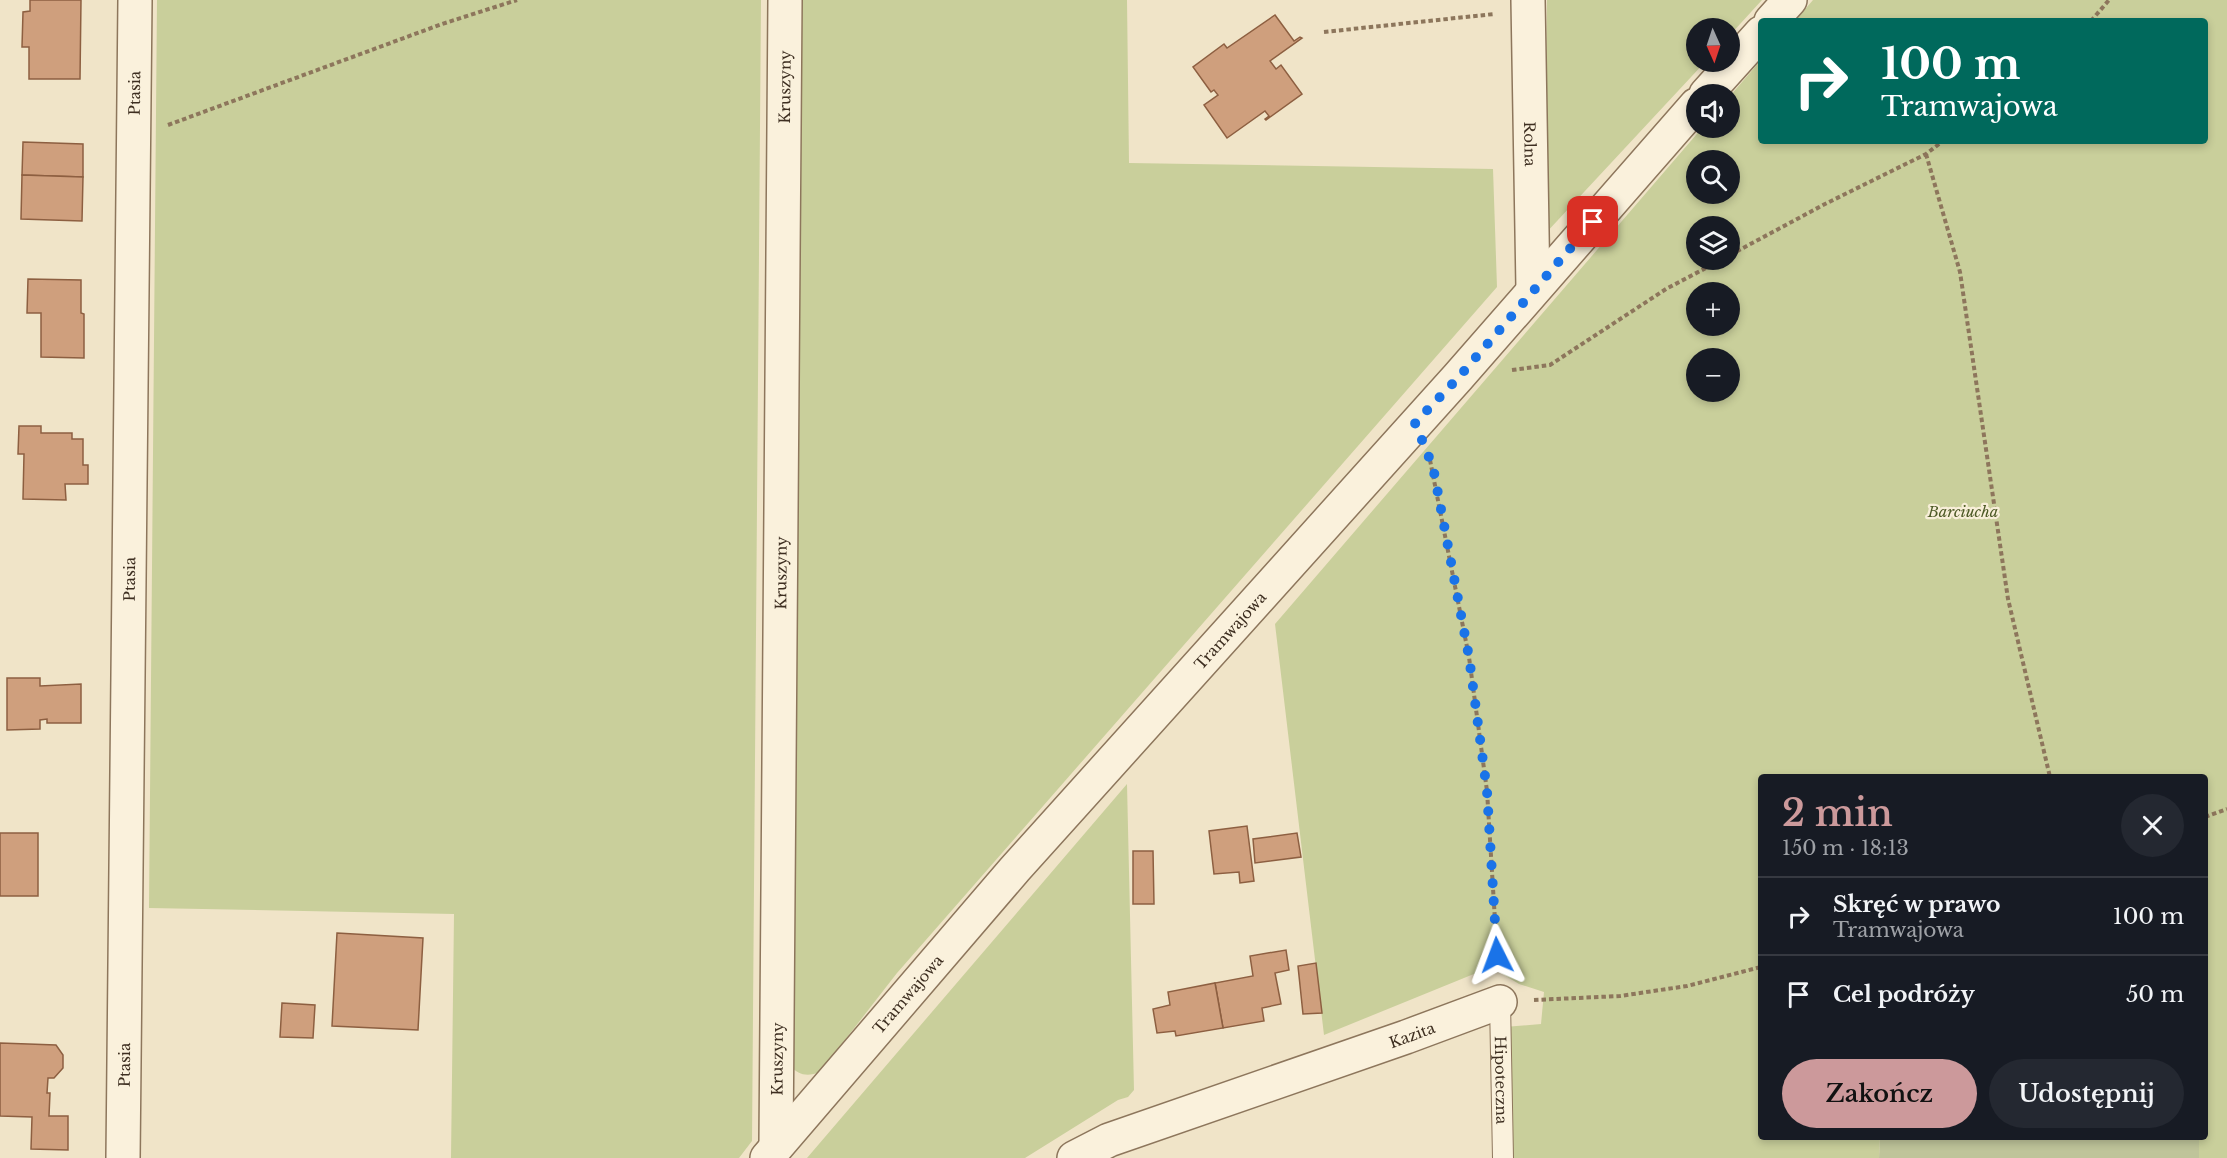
<!DOCTYPE html>
<html lang="pl">
<meta charset="utf-8">
<style>
:root{--surface:#171b24;--page:#242831;--text:#f1f3f6;--muted:#9ea1a6;--line:#363941;--accent:#cc999b}
body{margin:0;font-family:"Libre Baskerville",serif;background:var(--page);color:var(--text);height:100vh;display:flex;flex-direction:column;font-size:22px;white-space:nowrap}
*{box-sizing:border-box;margin:0}
p{font-size:20px;color:var(--muted)}
.icon{flex:none;width:33px;height:33px;fill:none;stroke:currentColor;stroke-width:2;stroke-linecap:round;stroke-linejoin:round}
.map{position:relative;flex:1;overflow:hidden}
.panel{position:absolute;left:1758px;top:774px;width:450px;height:366px;display:flex;flex-direction:column;background:var(--surface);border-radius:6px;box-shadow:0 3px 9px #0003}
.panel>*{flex:none}
.banner{position:absolute;left:1758px;top:18px;width:450px;height:126px;border-radius:6px;box-shadow:0 3px 9px #0003;background:#00695c;color:#fff;overflow:hidden}
.needle{width:39px;rotate:177deg}
.controls{position:absolute;left:1686px;top:18px;display:grid;gap:12px}
.controls a{display:grid;place-items:center;width:54px;height:54px;border-radius:50%;background:var(--surface);box-shadow:0 3px 9px #0003;font-size:30px}
.pin{position:absolute;display:grid;place-items:center;width:51px;height:51px;color:#fff;margin:-26px;border-radius:12px;box-shadow:0 3px 9px #0006}
.me{position:absolute;width:66px;margin:-33px;rotate:357deg;stroke-linejoin:round;filter:drop-shadow(0 0 4px #0008)}
.turn{display:flex;align-items:center;gap:21px;height:126px;padding:0 24px;font-size:27px}
.turn .icon{width:78px;height:78px;stroke-width:2.5}
.turn b{display:block;font-size:42px;line-height:51px}
.round{display:grid;place-items:center;flex:none;width:63px;height:63px;border-radius:32px;background:var(--page)}
.headline{display:flex;align-items:center;justify-content:space-between;height:102px;padding:0 24px}
h1{font-size:36px;font-weight:600;line-height:45px;color:var(--accent)}
.button{display:flex;gap:12px;margin-top:auto;padding:12px 24px}
.button a{flex:1;height:69px;border-radius:36px;background:var(--accent);color:#111;font-size:24px;font-weight:600;line-height:69px;text-align:center}
.button a+a{background:var(--page);color:var(--text)}
ul{padding:0;list-style:none}
li{display:flex;align-items:center;gap:18px;height:78px;padding:0 24px;border-top:2px solid var(--line)}
li div{flex:1}
li b{display:block;font-size:22px}
li em{font-style:normal}
.map>svg:first-child{display:block}
.green{fill:#c9cf9b;fill-rule:evenodd}
.cemetery{fill:#bfc49a}
.building{fill:#cf9f7d;stroke:#8d5f41;stroke-width:1.5}
.lines{fill:none;stroke-linecap:round;stroke-linejoin:round}
.lane-casing{stroke:#8d765c;stroke-width:22}
.street-casing{stroke:#8d765c;stroke-width:36}
.path{stroke:#8d765c;stroke-width:4;stroke-dasharray:4.5 3;stroke-linecap:butt}
.lane{stroke:#faf1dc;stroke-width:20}
.street{stroke:#faf1dc;stroke-width:33}
.route{stroke:#1a73e8;stroke-width:10;stroke-dasharray:0 18}
.labels{text-anchor:middle;dominant-baseline:central;stroke-width:4.5;stroke-linejoin:round;paint-order:stroke}
.street-label{font-size:15px;fill:#3d2e20;stroke:#f7eed8}
.park-label{font-size:15px;font-style:italic;fill:#4d5a26;stroke:#f7eed8}
</style>
<div class="map">
<svg width="2227" height="1158" viewBox="0 0 2227 1158">
<rect width="100%" height="100%" fill="#f0e4c8"/>
<!-- green -->
<g class="green">
<path d="M157,0H761L752,1141L739,1158H451L454,914L149,908Z"/>
<path d="M801,0H1127L1129,163L1493,169L1497,287L897,973L820,1072C807,1077 799,1075 790,1066Z"/>
<path d="M1547,0H1762L1730,35V28H1696V62H1705L1544,235Z"/>
<path d="M1813,0H2227V1158H2199V1137H2205V777H1761V1137H1880L1879,1158H1493L1492,1028L1541,1024L1544,992L1519,984L1491,967L1324,1035L1275,624L1702,128H1730V96L1761,60V141H2205V21H1795ZM1696,160H1730V194H1696ZM1696,226H1730V260H1696ZM1696,292H1730V326H1696ZM1696,358H1730V392H1696Z"/>
<path d="M1127,784L1134,1090L1128,1097L1118,1100L1025,1158H807Z"/>
</g>
<!-- cemetery -->
<path class="cemetery" d="M1880,1137H2199V1158H1879Z"/>
<!-- building -->
<g class="building">
<path d="M30,0H81L80,79H29V47H22L23,12L30,11Z"/>
<path d="M1275,15L1294,41L1300,37L1302,38L1270,61L1276,69L1281,65L1302,94L1266,120L1265,119L1269,116L1265,111L1227,138L1204,105L1218,95L1214,90L1211,92L1193,67L1224,44L1227,48Z"/>
<path d="M23,142L83,144V177L22,175Z"/>
<path d="M22,175L83,177L82,221L21,219Z"/>
<path d="M28,279L81,280V313L84,314V358L41,357V313H27Z"/>
<path d="M19,426H41V433H72V439H83V465H88V484H65L66,500L23,499L24,454H18Z"/>
<path d="M7,678H40V686L81,684V723H47V719L40,720V729L7,730Z"/>
<path d="M1247,826L1254,881L1240,883L1239,872L1214,874L1209,831Z"/>
<rect x="0" y="833" width="38" height="63"/>
<path d="M1297,833L1301,857L1255,863L1253,839Z"/>
<path d="M1133,851H1153L1154,904H1133Z"/>
<path d="M337,933L423,938L418,1030L332,1026Z"/>
<path d="M1286,950L1289,970L1275,973L1281,1004L1262,1008L1264,1021L1223,1028L1215,983L1253,976L1250,956Z"/>
<path d="M1316,963L1322,1013L1303,1014L1298,966Z"/>
<path d="M1215,983L1223,1028L1176,1036L1175,1031L1157,1033L1153,1009L1170,1005L1168,992Z"/>
<path d="M282,1003L315,1005L313,1038L280,1037Z"/>
<path d="M0,1043L56,1045L63,1055V1068L54,1078H48L47,1093H50L49,1116H68V1150L31,1149L32,1117L0,1116Z"/>
</g>
<g class="lines">
<defs>
<g id="lane">
<path id="s1" d="M1500,1002L1503,1158"/>
</g>
<g id="street">
<path id="s2" d="M1528,0L1533,289"/>
<path d="M1771,21L1790,0"/>
<path d="M1706,94L1761,33"/>
<path id="s3" d="M776,1146L785,0"/>
<path id="s4" d="M123,1158L135,0"/>
<path id="s5" d="M767,1158L1015,869L1458,377L1696,105"/>
<path id="s6" d="M1074,1158L1109,1140L1406,1037L1500,1002"/>
</g>
</defs>
<!-- lane casing -->
<use href="#lane" class="lane-casing"/>
<!-- street casing -->
<use href="#street" class="street-casing"/>
<!-- path -->
<g class="path">
<path d="M2091,21L2109,0"/>
<path d="M1324,32L1494,14"/>
<path d="M168,125L442,24L517,0"/>
<path d="M1926,154L1960,272L2008,599L2050,777"/>
<path d="M1730,255L1825,204L1926,154L1943,141"/>
<path d="M1512,370L1550,365L1666,289L1721,260"/>
<path d="M1430,460L1469,657L1487,791L1498,969"/>
<path d="M2205,817L2227,809"/>
<path d="M1534,1000L1620,996L1687,986L1761,967"/>
</g>
<!-- lane -->
<use href="#lane" class="lane"/>
<!-- street -->
<use href="#street" class="street"/>
</g>
<g class="lines">
<!-- route -->
<path class="route" d="M1497,955L1487,791L1469,657L1433,467L1415,423L1458,378L1593,222"/>
</g>
<g class="labels">
<!-- street labels -->
<g class="street-label">
<text stroke="none"><textPath href="#s3" startOffset="1059">Kruszyny</textPath></text>
<text stroke="none"><textPath href="#s4" startOffset="1065">Ptasia</textPath></text>
<text stroke="none"><textPath href="#s2" startOffset="144">Rolna</textPath></text>
<text stroke="none"><textPath href="#s3" startOffset="573">Kruszyny</textPath></text>
<text stroke="none"><textPath href="#s4" startOffset="579">Ptasia</textPath></text>
<text stroke="none"><textPath href="#s5" startOffset="702">Tramwajowa</textPath></text>
<text stroke="none"><textPath href="#s5" startOffset="216">Tramwajowa</textPath></text>
<text stroke="none"><textPath href="#s6" startOffset="360">Kazita</textPath></text>
<text stroke="none"><textPath href="#s3" startOffset="87">Kruszyny</textPath></text>
<text stroke="none"><textPath href="#s4" startOffset="93">Ptasia</textPath></text>
<text stroke="none"><textPath href="#s1" startOffset="78">Hipoteczna</textPath></text>
</g>
<!-- park labels -->
<g class="park-label">
<text x="1963" y="511">Barciucha</text>
</g>
</g>
</svg>
<div class="controls">
<a><svg class="needle" viewBox="-14 -14 28 28"><path d="M0-13l5 13h-10z" fill="#e53935"/><path d="M0 13l5-13h-10z" fill="#9ea1a6"/></svg></a>
<a><svg class="icon" aria-label="sound" viewBox="0 0 24 24"><path d="M4 9h4l5-4v14l-5-4H4zM17 9q2 3 0 6"/></svg></a>
<a><svg class="icon" aria-label="search" viewBox="0 0 24 24"><circle cx="10" cy="10" r="6"/><path d="M15 15l6 6"/></svg></a>
<a><svg class="icon" aria-label="layers" viewBox="0 0 24 24"><path d="M12 4l9 5-9 5-9-5zM3 14l9 5 9-5"/></svg></a>
<a>+</a>
<a>−</a>
</div>
<div class="pin" style="left:1593px;top:222px;background:#d93025"><svg class="icon" aria-label="arrive" viewBox="0 0 24 24"><path d="M6 21V4h12l-3 4 3 4H6"/></svg></div>
<svg class="me" style="left:1497px;top:955px" viewBox="-20 -20 40 40"><path d="M0-17L14 15 0 8-14 15z" fill="#1a73e8" stroke="#fff" stroke-width="4"/></svg>
<div class="banner">
<div class="turn"><svg class="icon" aria-label="right" viewBox="0 0 24 24"><path d="M7 20v-9h11M14 6l5 5-5 5"/></svg><div><b>100 m</b>Tramwajowa</div></div>
</div>
<section class="panel">
<div class="headline"><div><h1>2 min</h1><p>150 m · 18:13</p></div><a class="round"><svg class="icon" aria-label="close" viewBox="0 0 24 24"><path d="M6 6l12 12M18 6L6 18"/></svg></a></div>
<ul>
<li><svg class="icon" aria-label="right" viewBox="0 0 24 24"><path d="M7 20v-9h11M14 6l5 5-5 5"/></svg><div><b>Skręć w prawo</b><p>Tramwajowa</p></div><em>100 m</em></li>
<li><svg class="icon" aria-label="arrive" viewBox="0 0 24 24"><path d="M6 21V4h12l-3 4 3 4H6"/></svg><div><b>Cel podróży</b></div><em>50 m</em></li>
</ul>
<div class="button"><a>Zakończ</a><a>Udostępnij</a></div>
</section>
</div>
